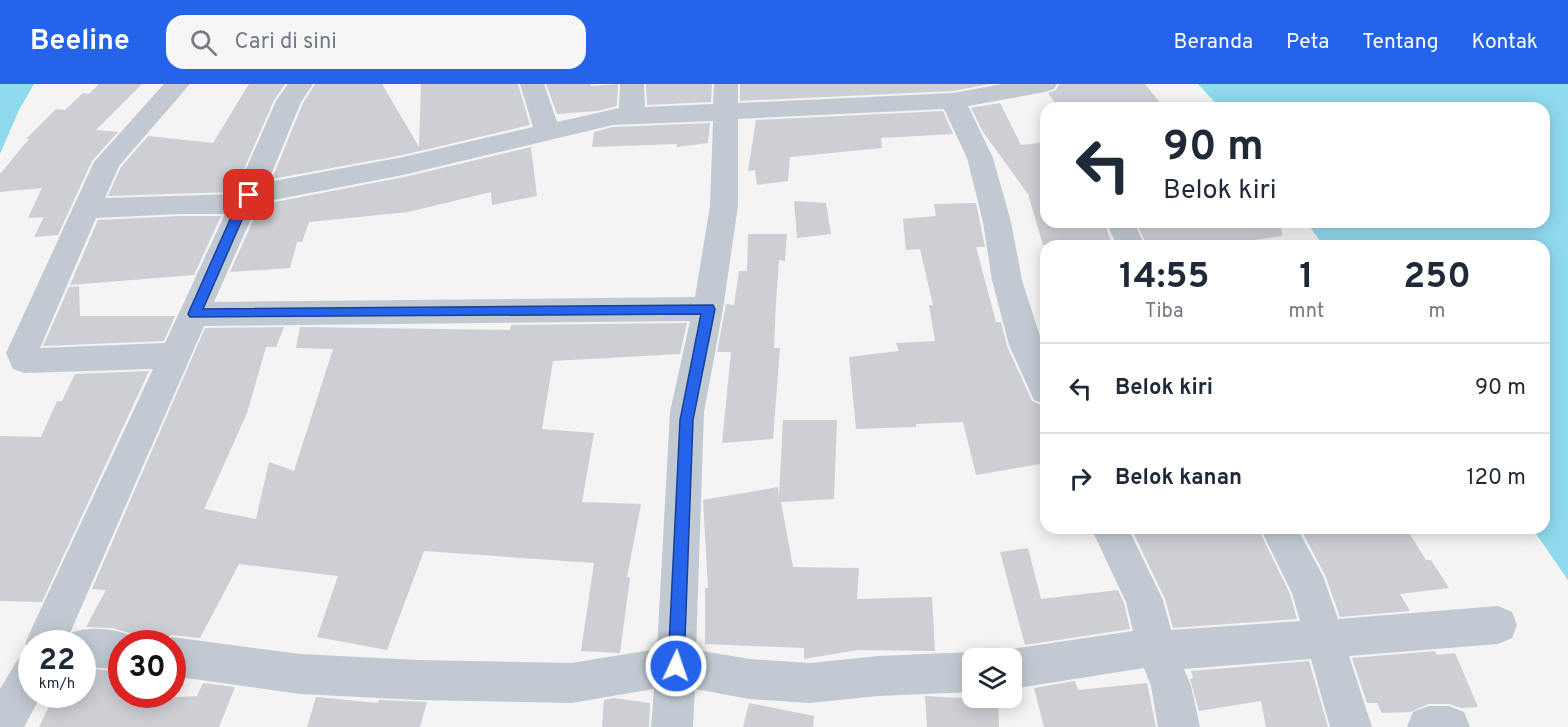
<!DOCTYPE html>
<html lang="id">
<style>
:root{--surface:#fff;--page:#f6f6f7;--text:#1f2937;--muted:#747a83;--line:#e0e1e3;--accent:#2563eb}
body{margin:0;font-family:Overpass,sans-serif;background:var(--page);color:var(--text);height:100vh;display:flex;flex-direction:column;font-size:22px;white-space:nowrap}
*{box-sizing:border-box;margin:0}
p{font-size:20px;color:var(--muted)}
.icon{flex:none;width:33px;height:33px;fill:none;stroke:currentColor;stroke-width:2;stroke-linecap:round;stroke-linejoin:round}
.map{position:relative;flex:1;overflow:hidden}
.details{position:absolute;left:1040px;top:156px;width:510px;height:294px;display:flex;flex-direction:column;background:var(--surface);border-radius:18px;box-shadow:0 3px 15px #0003}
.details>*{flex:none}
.banner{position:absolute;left:1040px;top:18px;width:510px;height:126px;border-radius:18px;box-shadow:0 3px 15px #0003;background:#fff;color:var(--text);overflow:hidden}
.controls{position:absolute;left:962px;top:564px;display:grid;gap:12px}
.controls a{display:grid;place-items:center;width:60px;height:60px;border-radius:12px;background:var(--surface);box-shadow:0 3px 15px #0003;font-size:30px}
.speed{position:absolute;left:18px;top:546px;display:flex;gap:12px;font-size:30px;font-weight:700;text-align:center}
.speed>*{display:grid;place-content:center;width:78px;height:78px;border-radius:50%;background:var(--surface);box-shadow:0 3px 15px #0003;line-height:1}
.speed small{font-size:15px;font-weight:400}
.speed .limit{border:9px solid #d22;background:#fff;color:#111}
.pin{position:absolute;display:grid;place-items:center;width:51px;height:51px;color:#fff;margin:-26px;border-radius:12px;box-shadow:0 3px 9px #0006}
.me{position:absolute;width:66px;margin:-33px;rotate:3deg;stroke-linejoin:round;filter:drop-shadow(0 0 4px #0008)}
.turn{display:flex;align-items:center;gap:21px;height:126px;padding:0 24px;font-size:27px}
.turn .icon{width:78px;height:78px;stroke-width:2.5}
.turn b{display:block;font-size:42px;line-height:51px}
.eta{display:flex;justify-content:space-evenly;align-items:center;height:102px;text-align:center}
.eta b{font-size:36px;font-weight:700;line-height:42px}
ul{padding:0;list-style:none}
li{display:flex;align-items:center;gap:18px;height:90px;padding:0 24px;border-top:2px solid var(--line)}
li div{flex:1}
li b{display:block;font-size:22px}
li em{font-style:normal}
header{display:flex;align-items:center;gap:36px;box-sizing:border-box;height:84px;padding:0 30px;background:var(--accent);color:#fff}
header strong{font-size:28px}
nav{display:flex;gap:33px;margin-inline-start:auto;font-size:21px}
.search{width:420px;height:54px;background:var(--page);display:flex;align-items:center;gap:15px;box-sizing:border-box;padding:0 21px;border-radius:18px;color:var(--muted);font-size:22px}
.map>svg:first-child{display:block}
.water{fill:#90daee}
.building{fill:#cdcfd5}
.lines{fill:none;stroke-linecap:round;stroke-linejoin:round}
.street{fill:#c1cad2;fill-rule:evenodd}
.route{fill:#2563eb;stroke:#184099;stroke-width:1.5}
</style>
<header>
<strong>Beeline</strong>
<div class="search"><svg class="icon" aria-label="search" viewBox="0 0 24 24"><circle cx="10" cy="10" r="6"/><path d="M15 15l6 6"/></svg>Cari di sini</div>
<nav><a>Beranda</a><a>Peta</a><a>Tentang</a><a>Kontak</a></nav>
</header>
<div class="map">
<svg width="1568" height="643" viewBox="0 0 1568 643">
<rect width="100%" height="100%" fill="#f5f3f3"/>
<!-- water -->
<g class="water">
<path d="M0,0H34L19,26L0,70Z"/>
<path d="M1198,0H1568V496L1532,444H1544V162H1324L1306,138H1544V24H1220Z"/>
</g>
<!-- building -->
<g class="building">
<path d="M99,0H142L96,46L118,48L92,77L58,151L34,153L44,133L28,134L42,104L0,108V90L29,55H26L56,25L65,26L83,9L89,10Z"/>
<path d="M249,0H285L274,16L234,108L108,112L121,83L148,52L213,59Z"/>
<path d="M315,0H382L419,63L421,0H518L530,41L403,71L272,95L303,19Z"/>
<path d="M546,0H591V2L618,0L617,22L597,27L557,30Z"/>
<path d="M646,0H712L711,18L647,21Z"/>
<path d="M740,0H990L953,7L740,17Z"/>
<path d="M1059,0H1145L1164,24H1059L1048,9L1056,6Z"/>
<path d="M1000,19L1021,61L1046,58V138H1104L1111,158L1043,161L1028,110L983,48L971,24Z"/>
<path d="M943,27L953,50L881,54L882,64L790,73L788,97L757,101L755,86L748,87L756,36Z"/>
<path d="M710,39L708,59L677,63V60L592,63L594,48L613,43Z"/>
<path d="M531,63L537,112L492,121L491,108L408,128L309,138L302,158H297L290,184L230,188L260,121L404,93Z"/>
<path d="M794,117L826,119L831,150L797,154Z"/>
<path d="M976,119L985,163H976L996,238H1001L1007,262L1032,317L1046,323V379L976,391L963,338L916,340V343L856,345L849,273L899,267L896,259L935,257L929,221H933L920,165L906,166L903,135L936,132L934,120Z"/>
<path d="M180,132H221L194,191L70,201L98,136Z"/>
<path d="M1136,138H1281L1282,152L1215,162H1147Z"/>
<path d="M748,150H787L785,177L779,176L776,218L774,264H780L773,355L722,359L731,268H717L726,220L734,221L739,187H747Z"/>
<path d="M79,202L80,232H175L164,257L43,262L69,203Z"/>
<path d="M687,239L680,270L553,277L542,345L594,349L582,418L641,420L627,493L630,494L620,569L581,567L594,479L424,467L387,566L317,553L338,492L239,480L200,554L172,551L164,555L139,554L137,551L112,544L86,543L106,506L92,505L205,244L284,243L276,263H266L247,329L204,425L256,435L269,378L294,387L333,265L296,264L300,243L510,246L511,241Z"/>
<path d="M149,287L42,518L0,517V352L41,353L57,317H62L75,290Z"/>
<path d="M783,336H837L834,415L781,418L793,483L859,484L857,515L932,513L935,567L857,566L804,575V564L705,560V504H708L703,416L778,403L779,412Z"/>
<path d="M1131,444H1258L1290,510L1297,535L1173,544L1165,515Z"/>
<path d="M1300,444H1406L1426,476H1431L1449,504L1400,510L1410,527L1340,533L1325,491Z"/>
<path d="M1028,464L1041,515L1118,506L1124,519L1130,545L1025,561L1000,468Z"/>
<path d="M1435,567L1437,571L1455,569L1478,623L1461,624L1449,620H1428L1411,628L1382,629L1377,619H1367L1352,574Z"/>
<path d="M1309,577L1328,643H1266L1261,617L1199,627L1190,595L1193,594L1191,587Z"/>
<path d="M82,584L122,588V610H138L135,616L197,612L203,599L235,603L219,643H39L55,610H82Z"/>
<path d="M1075,597L1078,606L1147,599L1156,643H1044L1034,604Z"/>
<path d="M925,612L998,616L999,643H927Z"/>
<path d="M316,613L378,619L379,616L427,618L420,643H307Z"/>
<path d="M614,614L650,619L649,643H602L604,616Z"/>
<path d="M749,619L814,632L813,643H743Z"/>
</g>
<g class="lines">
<!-- street -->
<g class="street">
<path d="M164,0H190L119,82L105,114L235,110L276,17L288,0H313L301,18L268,98L403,73L533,43L520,0H544L557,38L619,24L620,0H644L645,23L713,20L714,0H738V19L953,9L1002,0H1057L1054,5L1045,8L968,22L993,74L1011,138L1022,196L1046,271V320L1034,316L1009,261L992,196L983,138L967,74L944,25L738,35V122L723,225L704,328L696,566L750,575L810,579L878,572L972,568L986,574H972V608L878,612L810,619L750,615L695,605L693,643H651L654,605L571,619L418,616L300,610L172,592V560H158L172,553L300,570L418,576L571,579L657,565L670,328L690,237L204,242L70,549C90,541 116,545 136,553L138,560H122V586L82,582V560H32V610H42L24,643H0V605L18,575L30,570L25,560L31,546L153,285L24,289L13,285L6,269L94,78ZM713,37L710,122L695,213L214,218L258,119L403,91L613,41ZM180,130H225L165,259L40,264L96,134Z"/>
<path d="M1106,138H1134L1145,162H1117Z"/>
<path d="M1091,444H1128L1163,516L1171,546L1300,537L1292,509L1260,444H1297L1323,492L1338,535L1498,522L1512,528L1517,541L1512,554L1498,560L1349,572L1372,643H1330L1311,575L1184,585L1191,602L1200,643H1158L1151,602L1144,584L1011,605V574H996L997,571L1011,565L1133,547L1126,518Z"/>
<path d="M1428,622H1449L1464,628L1470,643H1407L1413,628Z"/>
</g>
</g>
<!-- route -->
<path class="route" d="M249,107L255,111L248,122L203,225L713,221L715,225L693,336L684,582L682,587L676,590L670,587L668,582L680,336L701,230L190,233L188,230L237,120L245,109Z"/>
</svg>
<div class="controls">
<a><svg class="icon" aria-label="layers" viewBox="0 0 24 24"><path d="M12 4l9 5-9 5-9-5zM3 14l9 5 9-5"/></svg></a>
</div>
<div class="speed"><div>22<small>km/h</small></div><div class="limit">30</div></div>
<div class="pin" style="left:249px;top:111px;background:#d93025"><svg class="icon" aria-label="arrive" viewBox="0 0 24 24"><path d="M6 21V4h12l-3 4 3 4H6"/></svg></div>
<svg class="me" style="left:676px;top:582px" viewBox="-20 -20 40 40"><circle r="17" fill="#2563eb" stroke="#fff" stroke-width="3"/><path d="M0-11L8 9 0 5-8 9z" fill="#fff"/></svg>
<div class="banner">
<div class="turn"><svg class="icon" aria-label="left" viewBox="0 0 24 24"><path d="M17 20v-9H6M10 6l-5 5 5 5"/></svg><div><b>90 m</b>Belok kiri</div></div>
</div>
<section class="details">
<div class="eta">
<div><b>14:55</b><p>Tiba</p></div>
<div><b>1</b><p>mnt</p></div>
<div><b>250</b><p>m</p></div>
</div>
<ul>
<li><svg class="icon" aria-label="left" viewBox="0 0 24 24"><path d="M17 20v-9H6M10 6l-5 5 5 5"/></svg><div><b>Belok kiri</b></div><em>90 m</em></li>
<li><svg class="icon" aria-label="right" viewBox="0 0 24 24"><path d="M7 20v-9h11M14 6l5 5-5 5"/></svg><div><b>Belok kanan</b></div><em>120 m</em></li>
</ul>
</section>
</div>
